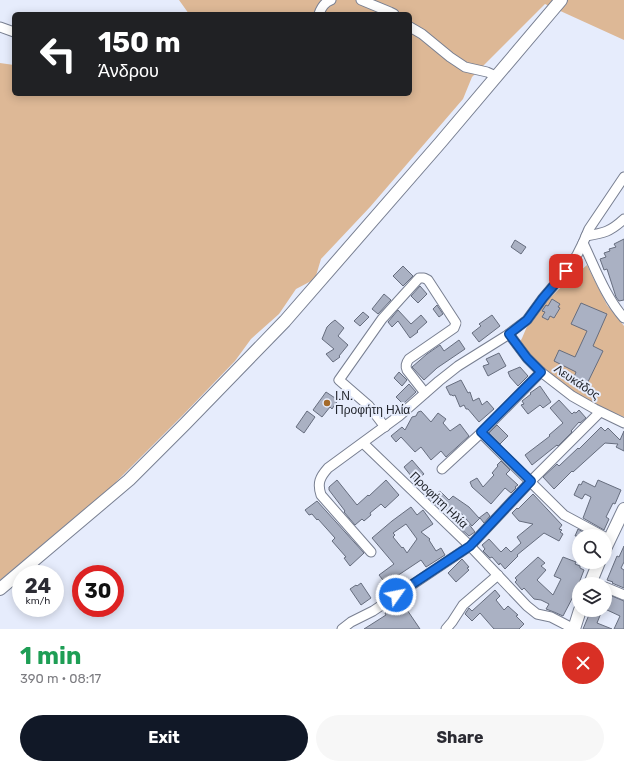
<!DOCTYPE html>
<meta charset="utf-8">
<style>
:root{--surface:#fff;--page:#f7f7f7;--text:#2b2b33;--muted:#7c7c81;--accent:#111827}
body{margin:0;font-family:Rubik,sans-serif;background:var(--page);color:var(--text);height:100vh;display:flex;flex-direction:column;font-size:15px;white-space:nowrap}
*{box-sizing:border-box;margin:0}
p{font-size:13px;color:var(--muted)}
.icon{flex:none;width:22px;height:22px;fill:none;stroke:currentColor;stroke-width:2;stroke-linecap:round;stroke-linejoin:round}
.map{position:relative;height:629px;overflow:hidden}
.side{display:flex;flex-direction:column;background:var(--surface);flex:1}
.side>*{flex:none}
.guide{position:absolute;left:12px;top:12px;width:400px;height:84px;border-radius:6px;box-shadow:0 2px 10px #0003;background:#202124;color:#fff;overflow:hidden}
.tools{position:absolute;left:572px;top:529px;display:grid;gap:8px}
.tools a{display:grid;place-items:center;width:40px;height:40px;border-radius:50%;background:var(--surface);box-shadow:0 2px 10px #0003;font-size:20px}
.speed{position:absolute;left:12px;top:565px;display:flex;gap:8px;font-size:20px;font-weight:700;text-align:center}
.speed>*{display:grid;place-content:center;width:52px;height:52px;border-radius:50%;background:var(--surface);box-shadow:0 2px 10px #0003;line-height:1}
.speed small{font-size:10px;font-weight:400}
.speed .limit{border:6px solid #d22;background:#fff;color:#111}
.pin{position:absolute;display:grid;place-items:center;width:34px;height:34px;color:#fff;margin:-17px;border-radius:8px;box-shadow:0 2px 6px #0006}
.me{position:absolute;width:44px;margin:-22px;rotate:57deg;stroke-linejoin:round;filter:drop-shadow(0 0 3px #0008)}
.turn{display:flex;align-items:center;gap:14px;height:84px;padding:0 20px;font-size:18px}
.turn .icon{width:52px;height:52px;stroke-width:2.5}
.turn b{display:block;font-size:28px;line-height:34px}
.round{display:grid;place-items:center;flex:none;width:42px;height:42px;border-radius:21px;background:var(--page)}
.overview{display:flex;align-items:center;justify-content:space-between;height:68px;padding:0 20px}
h1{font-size:24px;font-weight:700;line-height:30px;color:#1e9e55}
.primary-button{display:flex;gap:8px;margin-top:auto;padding:8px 20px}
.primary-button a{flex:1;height:46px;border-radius:24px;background:var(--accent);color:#fff;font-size:16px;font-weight:700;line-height:46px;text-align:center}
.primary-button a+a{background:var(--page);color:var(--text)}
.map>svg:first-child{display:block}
.green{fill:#ddb896}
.building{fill:#aab1c3;stroke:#666d7e;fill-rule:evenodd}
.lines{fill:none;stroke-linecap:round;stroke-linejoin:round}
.minor-casing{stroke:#787f91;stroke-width:11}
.tertiary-casing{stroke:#787f91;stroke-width:14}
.minor{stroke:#fff;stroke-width:9}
.tertiary{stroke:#fff;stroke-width:12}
.route-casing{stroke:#114b97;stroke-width:10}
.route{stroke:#1a73e8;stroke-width:7}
.poi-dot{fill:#a46a2a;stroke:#e6ecfc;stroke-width:1.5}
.labels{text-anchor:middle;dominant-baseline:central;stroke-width:4;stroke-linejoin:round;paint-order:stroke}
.street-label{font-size:12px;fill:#22252c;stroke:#e6ecfc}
.poi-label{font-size:12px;fill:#22252c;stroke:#e6ecfc;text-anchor:start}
</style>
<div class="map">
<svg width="624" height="629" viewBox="0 0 624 629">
<rect width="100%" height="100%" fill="#e6ecfc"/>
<!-- green -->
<g class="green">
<path d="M179,0H624V40L545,4L472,77L463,99L370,207L321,259L315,279L296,289L279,314L251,339L235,361L183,415L112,486L0,580V63L14,65V94H410V14H189Z"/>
<path d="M587,265L607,305L624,326V417C612,412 599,407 587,401C562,388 537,365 520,342C523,337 525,330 528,325C543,301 566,283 587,265Z"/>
</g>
<!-- building -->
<g class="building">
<path d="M624,239V300L619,301L616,297L607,269L604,270L600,259L606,257L604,253L610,251L609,249L616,247L614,244Z"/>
<path d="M515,240L526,247L521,254L511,247Z"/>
<path d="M403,266L413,276L403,286L393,276Z"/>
<path d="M420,286L427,294L418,303L411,296Z"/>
<path d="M384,294L391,300L378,314L372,309Z"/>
<path d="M552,299L560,304L558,307L560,308L554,318L550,316L548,320L542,317L545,312L542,311L546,305L548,306Z"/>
<path d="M581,303L607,314L593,346L603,351L586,386L573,380L576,372L554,361L559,350L575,357L587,331L571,324Z"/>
<path d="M437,305L443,314L439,317L433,309Z"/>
<path d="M398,310L411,324L421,315L427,322L417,331L418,332L410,338L398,321L392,327L388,322Z"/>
<path d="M363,312L369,317L360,326L354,321Z"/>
<path d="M492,315L500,326L479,342L472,333L481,326L479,324Z"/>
<path d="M335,320L344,328L338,336L348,345L339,356L340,357L333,362L326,354L334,349L322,339L327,327L331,323Z"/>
<path d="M459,340L465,349L437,368L424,380L412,367L427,354L440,345L444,351Z"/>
<path d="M499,353L506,366L488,376L483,366L489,364L486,359Z"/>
<path d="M520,367L528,376L518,386L510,377L508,372Z"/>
<path d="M399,372L407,380L402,386L394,378Z"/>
<path d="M461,380L468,393L470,392L473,401L479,398L482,405L487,401L494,409L479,422L468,409H466L464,405L460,407L455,395L453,396L452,395H450L446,387Z"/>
<path d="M409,384L416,392L403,404L396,397Z"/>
<path d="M540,386L551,402L543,408L540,405L528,414L521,405L524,404L522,401L531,394L530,393Z"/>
<path d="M326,392L338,400L332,409L330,407L322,417L313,410Z"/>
<path d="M559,400L572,414L574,412L576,413L579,410L586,418L580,423L579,422L571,431L572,432L558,446L557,445L532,465L525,455L550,436L549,435L563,423L550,408Z"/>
<path d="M307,411L315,417L304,433L296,427Z"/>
<path d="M421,411L431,422L438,413L446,419L443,423L450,431L460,424L469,436L446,457L441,451L431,460L421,447L415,452L401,437L396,442L391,436L402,427L405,430L412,417L416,416L418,412Z"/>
<path d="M497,425L508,436L500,444L489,433Z"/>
<path d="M601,427L605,431L608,428L620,440L624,431V451L616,447L618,444L605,443L573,472L572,471L554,489L543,477L557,464L559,466L578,448L579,449Z"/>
<path d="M412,460L424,474L415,481L404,467Z"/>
<path d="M501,461L510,470L506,474L518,485L515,487L516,488L511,493L505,488L491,504L472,487L470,482L477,478L483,487L494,475L492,473L498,466L497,465Z"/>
<path d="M337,480L357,505L368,495L369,496L386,480L399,495L385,508L381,504L370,513L371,515L364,521L362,519L355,525L344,512L345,511L329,490V487Z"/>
<path d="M598,480L621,490L615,504L613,503L606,517L609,519L604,530L583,518L591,497L585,494L582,499L574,495L579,484L581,485L583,481L595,487Z"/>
<path d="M440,491L449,500L453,496L469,507L479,518L487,512L490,516L484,523L480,518L472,526L459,511L453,517L440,503L437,506L428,497L432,492L435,495Z"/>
<path d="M533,494L562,525L559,529L562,530L560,532L563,534L559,541L544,533L517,555L518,556L505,569L500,563L499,565L492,557L490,558L483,551L485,549L482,545L489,539L501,552L506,547L511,552L521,543L517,537L533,524L519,521L512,513L517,508L518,509Z"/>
<path d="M317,501L364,553L350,566L344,558L346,557L332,541L335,538L318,519L317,520L312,514L309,515L305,510Z"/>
<path d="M411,507L417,515L423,510L433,524L421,532L430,539L429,540L436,551L441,548L445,555L426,567L421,560L394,578V579L386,584L379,575L394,564L372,538L392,521ZM406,524L417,539L407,553L403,547L402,548L393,537L395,535L393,533Z"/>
<path d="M468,523L475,532L469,536L460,528Z"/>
<path d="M578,529L590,536H575Z"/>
<path d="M624,546V562L621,568L624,570V588L612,583L613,582L607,580L617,556L619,557Z"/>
<path d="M538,557L545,563L541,566L546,570L537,580L553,595L561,579L554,576L563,557L576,562L575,564L580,566V568L584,570L576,591L563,616L554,612L546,609L549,604L541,600L534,599L524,588L522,590L515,582L517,580L515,578Z"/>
<path d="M462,559L469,567L467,568L469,570L456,582L448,573Z"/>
<path d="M361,583L371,598L361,605L350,589L356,585L357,586Z"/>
<path d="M495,590L500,596L496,600L504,610L508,606L518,615L516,616L524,624L519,629H494L480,613L472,621L465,614L469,608L472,611Z"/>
<path d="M607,594L624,601V629H614L620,616L605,609V599Z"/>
<path d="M401,601L420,629H364L386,615L385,613Z"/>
<path d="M591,610H593L601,613L597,623L612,629H583Z"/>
</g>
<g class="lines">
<defs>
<g id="minor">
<path d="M361,0L390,12L394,14"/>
<path d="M319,14C321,8 325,2 331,0"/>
<path d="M0,27L14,32"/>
<path d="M410,27L422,34L450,57L465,67L487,72L496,76"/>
<path d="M586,236C604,233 610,232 624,219"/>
<path d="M583,243C595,268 606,298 624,318"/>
<path d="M509,334L527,358L541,372L572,396L595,409L624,423"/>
<path d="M385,427L369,406L339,380L382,319L419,278H424L428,280L456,323L454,328L409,359C406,363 405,366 407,370L425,393"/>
<path d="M481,433L564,515L603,536"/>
<path d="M363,443L470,546L527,606L537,614L551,617L574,629"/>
<path d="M442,469L481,433L541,372"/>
<path d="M371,552L321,495C317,483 320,477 328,468L399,416L439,381L458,366L506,336L527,320L543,298L566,271L577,255L583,243L589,229L624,177"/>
<path d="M605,587L624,595"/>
<path d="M342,629L351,622L373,611L470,546L531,481L600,412"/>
<path d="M446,629L452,622L463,605L498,575"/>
</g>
<g id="tertiary">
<path d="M605,549L624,509"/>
<path d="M590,584L599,562"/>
<path d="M0,589L129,480L185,424L285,321L440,143L561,0"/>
<path d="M574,629L580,610"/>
</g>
</defs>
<!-- minor casing -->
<use href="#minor" class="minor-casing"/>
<!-- tertiary casing -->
<use href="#tertiary" class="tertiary-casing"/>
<!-- minor -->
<use href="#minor" class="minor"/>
<!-- tertiary -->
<use href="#tertiary" class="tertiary"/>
</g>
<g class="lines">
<defs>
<path id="route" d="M396,595L470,546L531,481L481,432L541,372L527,358L509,334L527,320L543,298L566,271"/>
</defs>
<!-- route casing -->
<use href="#route" class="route-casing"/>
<!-- route -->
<use href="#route" class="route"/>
</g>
<!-- markers -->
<circle class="poi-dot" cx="327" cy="403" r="4"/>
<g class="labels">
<!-- street labels -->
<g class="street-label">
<text transform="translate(577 382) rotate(34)">Λευκάδος</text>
<text transform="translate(439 500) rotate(44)">Προφήτη Ηλία</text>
</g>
<!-- poi labels -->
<g class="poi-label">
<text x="335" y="396">Ι.Ν.<tspan x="335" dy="14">Προφήτη Ηλία</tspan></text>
</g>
</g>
</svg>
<div class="tools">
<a><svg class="icon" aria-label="search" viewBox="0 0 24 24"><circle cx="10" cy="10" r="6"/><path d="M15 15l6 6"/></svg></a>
<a><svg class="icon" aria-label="layers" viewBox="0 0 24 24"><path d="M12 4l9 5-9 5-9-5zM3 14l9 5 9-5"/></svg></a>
</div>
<div class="speed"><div>24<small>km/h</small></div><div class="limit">30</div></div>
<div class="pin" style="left:566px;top:271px;background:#d93025"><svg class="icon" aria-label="arrive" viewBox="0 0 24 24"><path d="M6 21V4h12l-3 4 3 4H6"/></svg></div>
<svg class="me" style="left:396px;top:595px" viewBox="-20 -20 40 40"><circle r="17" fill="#1a73e8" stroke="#fff" stroke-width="3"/><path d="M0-11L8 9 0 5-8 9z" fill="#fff"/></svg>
<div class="guide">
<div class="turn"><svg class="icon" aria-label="left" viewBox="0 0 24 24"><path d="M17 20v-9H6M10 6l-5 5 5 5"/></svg><div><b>150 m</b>Άνδρου</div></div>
</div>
</div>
<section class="side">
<div class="overview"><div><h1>1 min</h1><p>390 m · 08:17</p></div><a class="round" style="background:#d93025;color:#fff"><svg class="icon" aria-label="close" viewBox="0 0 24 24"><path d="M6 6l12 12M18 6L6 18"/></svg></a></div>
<div class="primary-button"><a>Exit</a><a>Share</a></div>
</section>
